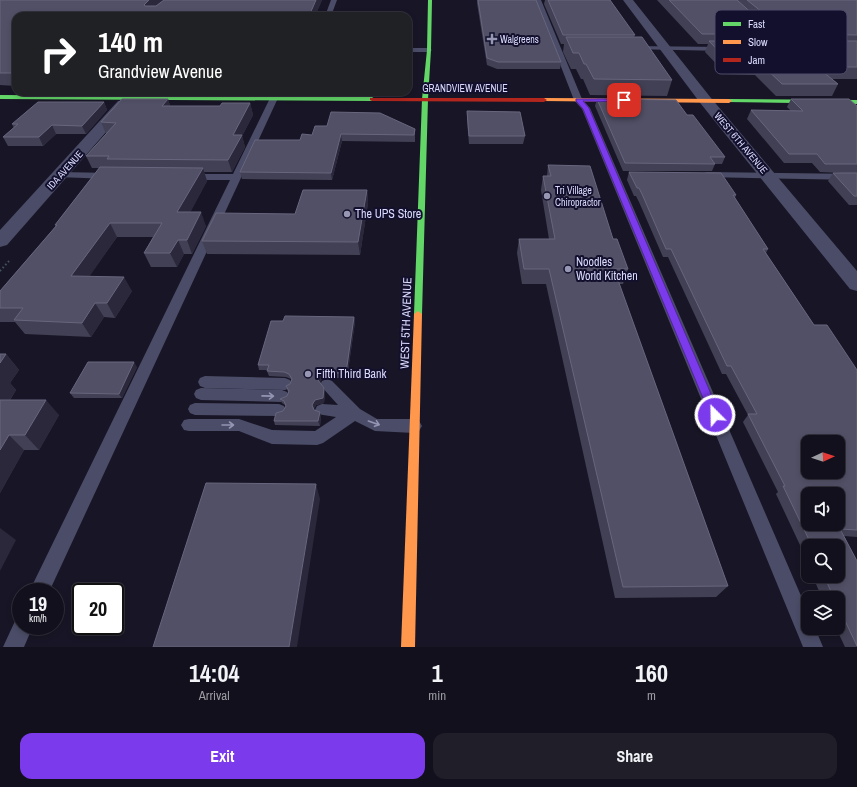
<!DOCTYPE html>
<style>
:root{--surface:#12101c;--page:#1f1e29;--text:#f1f3f6;--muted:#9c9da3;--line:#31303b;--accent:#7c3aed}
body{margin:0;font-family:"Archivo Narrow",sans-serif;background:var(--page);color:var(--text);height:100vh;display:flex;flex-direction:column;font-size:15px;white-space:nowrap}
*{box-sizing:border-box;margin:0}
p{font-size:13px;color:var(--muted)}
.icon{flex:none;width:22px;height:22px;fill:none;stroke:currentColor;stroke-width:2;stroke-linecap:round;stroke-linejoin:round}
.map{position:relative;height:647px;overflow:hidden}
.sheet{display:flex;flex-direction:column;background:var(--surface);flex:1}
.sheet>*{flex:none}
.guide{position:absolute;left:12px;top:12px;width:400px;height:84px;border-radius:12px;box-shadow:0 2px 6px #0003,0 0 0 1px var(--line);background:#202124;color:#fff;overflow:hidden}
.needle{width:26px;rotate:87deg}
.fabs{position:absolute;left:801px;top:435px;display:grid;gap:8px}
.fabs a{display:grid;place-items:center;width:44px;height:44px;border-radius:8px;background:var(--surface);box-shadow:0 2px 6px #0003,0 0 0 1px var(--line);font-size:20px}
.speed{position:absolute;left:12px;top:583px;display:flex;gap:8px;font-size:20px;font-weight:700;text-align:center}
.speed>*{display:grid;place-content:center;width:52px;height:52px;border-radius:50%;background:var(--surface);box-shadow:0 2px 6px #0003,0 0 0 1px var(--line);line-height:1}
.speed small{font-size:10px;font-weight:400}
.speed .limit{border:2px solid #111;border-radius:6px;background:#fff;color:#111}
.pin{position:absolute;display:grid;place-items:center;width:34px;height:34px;color:#fff;margin:-17px;border-radius:8px;box-shadow:0 2px 6px #0006}
.me{position:absolute;width:44px;margin:-22px;rotate:337deg;stroke-linejoin:round;filter:drop-shadow(0 0 3px #0008)}
.turn{display:flex;align-items:center;gap:14px;height:84px;padding:0 20px;font-size:18px}
.turn .icon{width:52px;height:52px;stroke-width:2.5}
.turn b{display:block;font-size:28px;line-height:34px}
.eta{display:flex;justify-content:space-evenly;align-items:center;height:68px;text-align:center}
.eta b{font-size:24px;font-weight:700;line-height:28px}
.button{display:flex;gap:8px;margin-top:auto;padding:8px 20px}
.button a{flex:1;height:46px;border-radius:12px;background:var(--accent);color:#fff;font-size:16px;font-weight:700;line-height:46px;text-align:center}
.button a+a{background:var(--page);color:var(--text)}
.map>svg:first-child{display:block}
.lines{fill:none;stroke-linecap:round;stroke-linejoin:round}
.path{stroke:#435362;stroke-width:2;stroke-dasharray:1.5 2.5;stroke-linecap:butt}
.lane{fill:#4b4c67;fill-rule:evenodd}
.street{fill:#4b4c67;fill-rule:evenodd}
.fast{fill:#63d668;fill-rule:evenodd}
.slow{fill:#ff974d;fill-rule:evenodd}
.jam{fill:#b3261e;fill-rule:evenodd}
.wall{fill:#424054;fill-rule:evenodd}
.shaded-wall{fill:#2a283a}
.building{fill:#525066;stroke:#68667e;fill-rule:evenodd}
.oneway{stroke:#9494b3}
.route{fill:#7c3aed;stroke:#51269a}
.poi-dot{fill:#9796b3;stroke:#12102c;stroke-width:1.5}
.labels{text-anchor:middle;dominant-baseline:central;stroke-width:4;stroke-linejoin:round;paint-order:stroke}
.far-poi-label{font-size:10px;fill:#dcdbff;stroke:#12102c;text-anchor:start}
.far-street-label{font-size:10px;fill:#dcdbff;stroke:#12102c}
.poi-label{font-size:12px;fill:#dcdbff;stroke:#12102c;text-anchor:start}
.street-label{font-size:12px;fill:#dcdbff;stroke:#12102c}
.key{fill:#12102c;stroke:#4f4d6b;stroke-width:1}
.key-label{font-size:11px;fill:#dcdbff}
</style>
<div class="map">
<svg width="857" height="647" viewBox="0 0 857 647">
<rect width="100%" height="100%" fill="#181626"/>
<g class="lines">
<!-- path -->
<path class="path" d="M0,271L9,261"/>
<!-- lane -->
<g class="lane">
<path d="M331,0H337L331,16H325Z"/>
<path d="M535,0H541L582,99L590,108L808,612V628H815L823,647H803L582,109L574,100Z"/>
<path d="M632,46L724,47L727,49L724,51L630,49V47Z"/>
<path d="M408,48H429L432,50L429,52H408Z"/>
<path d="M271,96H277L278,98L49,592H29L230,180H188L183,177L188,174H233Z"/>
<path d="M60,172L111,173L116,176L111,179L57,177L55,175Z"/>
<path d="M707,172L857,174V180L704,177L702,175L704,173Z"/>
<path d="M205,376L285,378L290,380L292,384L290,388L285,390L205,388L200,386L198,382L200,378Z"/>
<path d="M327,379L332,381L360,409L377,419H414L419,421L422,426L419,431L414,433L375,431L355,421L323,443L317,445L272,444L239,431H189L184,430L181,425L184,420L189,419H239L272,430L315,431L336,417L317,414L315,410L317,406L322,404L338,405L320,385L322,381Z"/>
<path d="M201,388L282,390L287,392L289,396L287,400L282,402L201,400L196,398L194,394L196,390Z"/>
<path d="M195,403L279,404L284,406L286,410L284,414L279,416L195,415L190,413L188,409L190,405Z"/>
<path d="M21,617V626H33L24,647H3L16,619Z"/>
</g>
<!-- street -->
<g class="street">
<path d="M623,0H633L711,98L857,271V291L850,289L701,104Z"/>
<path d="M123,100L128,101L130,104L128,107L7,245L0,247V230L118,101Z"/>
</g>
<!-- fast -->
<g class="fast">
<path d="M428,0H432L431,50L428,99L422,314L418,317L414,314L422,99L427,50Z"/>
<path d="M0,95L372,97L375,99L372,101L0,99Z"/>
<path d="M729,99L857,100V104L727,102L726,101Z"/>
</g>
<!-- slow -->
<g class="slow">
<path d="M544,98L729,99L732,101L729,103L542,101V99Z"/>
<path d="M418,311L422,314L415,647H401L414,314Z"/>
</g>
<!-- jam -->
<path class="jam" d="M370,98H544L547,100L544,102L372,101L370,100Z"/>
</g>
<!-- wall -->
<g class="wall">
<path d="M0,0H162L163,1L164,0H322L315,16H16V86L0,85Z"/>
<path d="M477,0H536L561,62L560,69H497L487,65L477,3Z"/>
<path d="M545,0H548L635,35L634,37L672,80L667,96L590,95L583,79H581L576,69H571L563,52L564,44H561L544,4Z"/>
<path d="M657,0H857V79H832L838,84L832,96H776L755,75L726,74L705,52L708,44H698ZM784,38L790,41H782Z"/>
<path d="M168,99L170,106H220L250,103L253,115L242,136L245,147L232,172H204L207,181L190,212L206,226L192,254H184L177,267H151L144,253L153,237H117L89,276L132,291L115,318L104,317L91,337L25,334L15,322H0V291L56,226L55,225L99,168H92L86,156L106,134L101,122Z"/>
<path d="M597,99L687,115L725,157L722,164H715L712,171H623L595,106Z"/>
<path d="M791,99L857,106V205H849L828,181L833,173H841L820,172L812,163H784L747,119L751,110L791,111L787,107Z"/>
<path d="M104,102L107,110L86,134H56L43,146H8L3,137L14,128L12,124Z"/>
<path d="M467,111L525,136L523,144H469L467,120Z"/>
<path d="M415,129V142L342,141L332,180L242,179L240,172L300,140L312,135Z"/>
<path d="M548,165L613,239L628,269L623,284H619L728,586L716,597L615,598L546,284H522L517,253L519,239H549L541,190L543,176H547Z"/>
<path d="M629,172L736,195L735,198L768,249L766,253L814,325L857,370V537L844,536L857,561V647H845L836,628H838V598H822L813,577L814,576H838V546H808V562L776,494L778,492L743,422L748,415L726,374H722L668,257H663L639,202L636,196H634L627,180Z"/>
<path d="M367,190L368,203L360,255L207,254L202,241L295,214Z"/>
<path d="M354,317L355,322L347,378H326L321,380L320,382L324,388L325,393L324,403L316,405L314,409V410L321,416L320,426L275,425L274,421L283,411L286,406L285,405L282,403L280,399L287,396L288,392L286,386L290,384L291,380V379L286,377L269,376L267,371V370H259L258,365L283,321Z"/>
<path d="M0,354H6L19,370L10,383L16,390L10,400L59,415L39,450H24L0,493Z"/>
<path d="M137,367L122,398H74L70,393Z"/>
</g>
<!-- shaded-wall -->
<g class="shaded-wall">
<path d="M149,0H162L163,1L148,16L144,5Z"/>
<path d="M316,0H322L315,16H309Z"/>
<path d="M168,99L172,110L162,106Z"/>
<path d="M104,102L107,110L86,134L82,126Z"/>
<path d="M250,103L253,115L242,136L245,147L232,172L228,160L233,135Z"/>
<path d="M52,125L56,134L43,146L39,137Z"/>
<path d="M341,134L342,141L332,180L331,173Z"/>
<path d="M203,168L207,181L183,226L177,212Z"/>
<path d="M367,190L368,203L360,255L358,242Z"/>
<path d="M201,212L206,226L192,254L187,240Z"/>
<path d="M110,223L117,237L80,290L71,276Z"/>
<path d="M178,240L184,254L177,267L170,253Z"/>
<path d="M124,277L132,291L115,318L107,303Z"/>
<path d="M95,303L104,317L91,337L82,323Z"/>
<path d="M354,317L355,322L347,378L346,373Z"/>
<path d="M6,354L19,370L10,383L16,390L0,415V363Z"/>
<path d="M134,362L137,367L122,398L119,394Z"/>
<path d="M325,373L326,378L321,380L319,384L318,380L320,375Z"/>
<path d="M324,388L325,393L324,403L316,405L314,409L312,405L315,400Z"/>
<path d="M46,400L59,415L39,450L25,435Z"/>
<path d="M320,412L321,416L320,426L318,421Z"/>
<path d="M9,435L24,450L0,493V450Z"/>
<path d="M316,484L320,499L297,647H289Z"/>
<path d="M0,528L16,540L0,571Z"/>
</g>
<!-- building -->
<g class="building">
<path d="M0,0H149L144,5L145,6H156L164,0H316L309,16H16V73H0Z"/>
<path d="M478,0H536L561,62H498L487,58Z"/>
<path d="M548,0H610L635,35H563Z"/>
<path d="M669,0H737L756,17L785,34H702Z"/>
<path d="M747,0H857V35L800,34L762,12Z"/>
<path d="M566,37H642L672,80L594,79L586,64H584L579,53H573Z"/>
<path d="M709,41H857V67H817L838,84H782L760,63H730Z"/>
<path d="M122,99H168L162,106H220L222,103H250L233,135H242L228,160L107,159L109,156H86L116,123L101,122Z"/>
<path d="M597,99L676,100L687,115H693L725,157H710L715,164L625,163Z"/>
<path d="M791,99H849L857,106V164H825L817,154H789L751,110L803,111Z"/>
<path d="M38,102H104L82,126L52,125L39,137H3L18,124H12Z"/>
<path d="M467,111L520,112L525,136H469Z"/>
<path d="M331,112L380,113L415,129L414,135L341,134L331,173L240,172L255,140H300L302,134L312,135L315,126H327Z"/>
<path d="M548,165L590,166L613,239H617L628,269H614L728,586L623,587L549,269H524L519,239H555L543,176H551Z"/>
<path d="M100,167L203,168L177,212H201L187,240H178L170,253H144L162,223H110L71,276L124,277L107,303H95L82,323L14,320L23,308H0V291L57,225H55Z"/>
<path d="M629,172L721,173L736,195H733L768,249H763L814,325H827L857,370V530L840,529L857,561V646L838,606V598H834L824,576H838V546H812L783,486H785L748,414H757L731,366H727L671,249H666L642,194L639,188H637ZM808,442H838V472H808ZM808,494H838V524H808Z"/>
<path d="M833,173H857V196H854Z"/>
<path d="M303,190H367L358,242L202,241L216,213L295,214Z"/>
<path d="M285,316L354,317L346,373H325L320,375L318,380L324,388L323,398L315,400L312,405L314,410L320,412L318,421H274L276,413L283,411L286,406L284,401L280,399L287,396L289,391L286,386L290,384L292,379L289,374L284,372L267,371L269,365H258L271,321H283Z"/>
<path d="M0,354H6L0,363Z"/>
<path d="M88,362H134L119,394L70,393Z"/>
<path d="M0,400H46L25,435H9L0,450Z"/>
<path d="M206,483L316,484L289,647H153Z"/>
</g>
<!-- one-way arrows -->
<defs><path id="oneway-shaft" d="M-6 0H5M1.5-3L5.5 0L1.5 3" fill="none" stroke-width="1.6" stroke-linecap="round" stroke-linejoin="round"/></defs>
<g class="oneway">
<use href="#oneway-shaft" transform="translate(268 396) rotate(1)"/>
<use href="#oneway-shaft" transform="translate(374 423) rotate(19)"/>
<use href="#oneway-shaft" transform="translate(228 425)"/>
</g>
<!-- route -->
<path class="route" d="M576,99H624L627,100L624,102L583,101L589,108L720,415L719,418L715,419L711,418L710,415L583,109L576,101Z"/>
<!-- markers -->
<g class="poi-dot">
<path d="M490 33h4v4h4v4h-4v4h-4v-4h-4v-4h4z"/>
<circle cx="547" cy="196" r="4"/>
<circle cx="347" cy="214" r="4"/>
<circle cx="568" cy="269" r="4"/>
<circle cx="308" cy="374" r="4"/>
</g>
<g class="labels">
<!-- far-poi labels -->
<g class="far-poi-label">
<text x="500" y="39">Walgreens</text>
<text x="555" y="190">Tri Village<tspan x="555" dy="12">Chiropractor</tspan></text>
</g>
<!-- far-street labels -->
<g class="far-street-label">
<text x="465" y="88">GRANDVIEW AVENUE</text>
<text transform="translate(741 143) rotate(50)">WEST 6TH AVENUE</text>
<text transform="translate(65 170) rotate(-48)">IDA AVENUE</text>
</g>
<!-- poi labels -->
<g class="poi-label">
<text x="355" y="214">The UPS Store</text>
<text x="576" y="262">Noodles<tspan x="576" dy="14">World Kitchen</tspan></text>
<text x="316" y="374">Fifth Third Bank</text>
</g>
<!-- street labels -->
<g class="street-label">
<text transform="translate(406 323) rotate(-88)">WEST 5TH AVENUE</text>
</g>
</g>
<!-- legend -->
<rect x="715" y="10" width="132" height="64" rx="6" class="key"/>
<rect x="723" y="22" width="18" height="4" fill="#63d668"/>
<rect x="723" y="40" width="18" height="4" fill="#ff974d"/>
<rect x="723" y="58" width="18" height="4" fill="#b3261e"/>
<g class="key-label">
<text x="748" y="28">Fast</text>
<text x="748" y="46">Slow</text>
<text x="748" y="64">Jam</text>
</g>
</svg>
<div class="fabs">
<a><svg class="needle" viewBox="-14 -14 28 28"><path d="M0-13l5 13h-10z" fill="#e53935"/><path d="M0 13l5-13h-10z" fill="#9c9da3"/></svg></a>
<a><svg class="icon" aria-label="sound" viewBox="0 0 24 24"><path d="M4 9h4l5-4v14l-5-4H4zM17 9q2 3 0 6"/></svg></a>
<a><svg class="icon" aria-label="search" viewBox="0 0 24 24"><circle cx="10" cy="10" r="6"/><path d="M15 15l6 6"/></svg></a>
<a><svg class="icon" aria-label="layers" viewBox="0 0 24 24"><path d="M12 4l9 5-9 5-9-5zM3 14l9 5 9-5"/></svg></a>
</div>
<div class="speed"><div>19<small>km/h</small></div><div class="limit">20</div></div>
<div class="pin" style="left:624px;top:100px;background:#d93025"><svg class="icon" aria-label="arrive" viewBox="0 0 24 24"><path d="M6 21V4h12l-3 4 3 4H6"/></svg></div>
<svg class="me" style="left:715px;top:415px" viewBox="-20 -20 40 40"><circle r="17" fill="#7c3aed" stroke="#fff" stroke-width="3"/><path d="M0-11L8 9 0 5-8 9z" fill="#fff"/></svg>
<div class="guide">
<div class="turn"><svg class="icon" aria-label="right" viewBox="0 0 24 24"><path d="M7 20v-9h11M14 6l5 5-5 5"/></svg><div><b>140 m</b>Grandview Avenue</div></div>
</div>
</div>
<section class="sheet">
<div class="eta">
<div><b>14:04</b><p>Arrival</p></div>
<div><b>1</b><p>min</p></div>
<div><b>160</b><p>m</p></div>
</div>
<div class="button"><a>Exit</a><a>Share</a></div>
</section>
